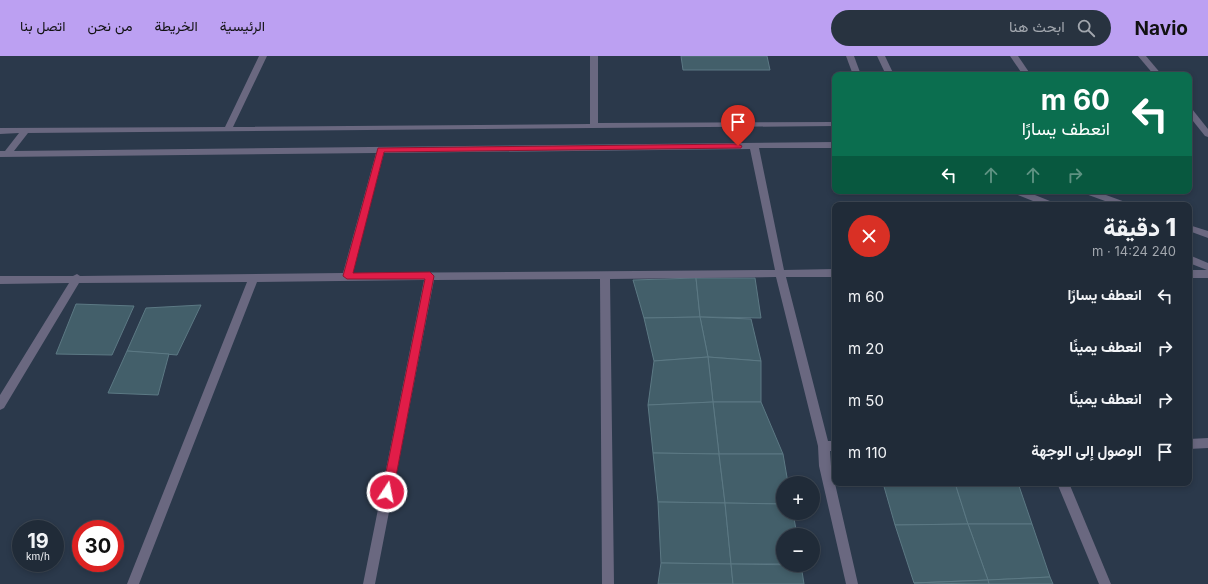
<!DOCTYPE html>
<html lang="ar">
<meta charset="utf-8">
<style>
:root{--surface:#202b38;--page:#283340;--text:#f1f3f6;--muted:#a2a7ae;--line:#3d4753;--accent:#bca0f2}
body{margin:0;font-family:Inter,Vazirmatn,sans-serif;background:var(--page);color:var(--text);direction:rtl;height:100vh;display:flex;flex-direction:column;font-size:15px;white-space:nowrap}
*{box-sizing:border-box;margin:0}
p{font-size:13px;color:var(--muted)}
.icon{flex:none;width:22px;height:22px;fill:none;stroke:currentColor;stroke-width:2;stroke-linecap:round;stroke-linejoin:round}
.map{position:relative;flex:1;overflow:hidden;direction:ltr}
.details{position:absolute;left:832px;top:146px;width:360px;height:284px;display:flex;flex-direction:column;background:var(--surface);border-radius:8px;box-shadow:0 2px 6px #0003,0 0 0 1px var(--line);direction:rtl}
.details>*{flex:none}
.top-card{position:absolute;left:832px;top:16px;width:360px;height:122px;border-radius:8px;box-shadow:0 2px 6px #0003,0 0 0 1px var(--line);direction:rtl;background:#0b6e4f;color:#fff;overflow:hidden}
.fabs{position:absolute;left:776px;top:420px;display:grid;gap:8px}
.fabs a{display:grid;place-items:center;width:44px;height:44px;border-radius:50%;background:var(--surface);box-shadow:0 2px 6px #0003,0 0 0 1px var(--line);font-size:20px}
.speed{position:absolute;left:12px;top:464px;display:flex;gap:8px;font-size:20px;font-weight:700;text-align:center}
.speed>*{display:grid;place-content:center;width:52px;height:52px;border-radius:50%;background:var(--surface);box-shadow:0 2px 6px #0003,0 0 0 1px var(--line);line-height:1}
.speed small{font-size:10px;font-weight:400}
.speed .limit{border:6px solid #d22;background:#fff;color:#111}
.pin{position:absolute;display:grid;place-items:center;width:34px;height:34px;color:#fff;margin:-41px -17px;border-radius:50% 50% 50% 0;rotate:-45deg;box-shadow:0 0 4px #0007}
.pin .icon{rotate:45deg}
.me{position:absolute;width:44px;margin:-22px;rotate:11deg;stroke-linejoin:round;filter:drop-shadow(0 0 3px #0008)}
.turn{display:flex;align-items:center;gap:14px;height:84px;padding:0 16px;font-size:18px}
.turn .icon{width:52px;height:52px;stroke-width:2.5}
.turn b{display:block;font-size:28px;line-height:34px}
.lanes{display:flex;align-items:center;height:38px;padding:0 16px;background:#0003;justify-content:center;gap:20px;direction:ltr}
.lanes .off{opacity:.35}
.round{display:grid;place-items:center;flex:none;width:42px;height:42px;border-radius:21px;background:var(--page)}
.summary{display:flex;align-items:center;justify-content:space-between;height:68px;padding:0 16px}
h1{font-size:24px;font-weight:800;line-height:30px}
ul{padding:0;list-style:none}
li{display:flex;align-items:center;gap:12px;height:52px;padding:0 16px}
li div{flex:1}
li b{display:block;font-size:15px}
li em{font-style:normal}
header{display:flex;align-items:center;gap:24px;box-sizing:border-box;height:56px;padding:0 20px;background:var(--accent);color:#111}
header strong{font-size:19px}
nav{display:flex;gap:22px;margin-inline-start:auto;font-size:14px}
.search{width:280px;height:36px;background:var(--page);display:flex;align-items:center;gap:10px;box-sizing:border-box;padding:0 14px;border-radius:22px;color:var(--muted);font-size:15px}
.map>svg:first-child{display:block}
.building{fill:#435f6a;stroke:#5c7984}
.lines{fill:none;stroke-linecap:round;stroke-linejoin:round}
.minor{fill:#6a6880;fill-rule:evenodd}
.route{fill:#e11d48;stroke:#92132f}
</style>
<header>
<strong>Navio</strong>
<div class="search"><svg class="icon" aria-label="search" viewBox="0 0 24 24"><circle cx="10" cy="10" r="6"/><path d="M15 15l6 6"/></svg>ابحث هنا</div>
<nav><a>الرئيسية</a><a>الخريطة</a><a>من نحن</a><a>اتصل بنا</a></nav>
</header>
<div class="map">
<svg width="1208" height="528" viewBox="0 0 1208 528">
<rect width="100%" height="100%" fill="#2b394b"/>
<!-- building -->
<g class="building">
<path d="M681,0H767L770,14H683Z"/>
<path d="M696,222L700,261L644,262L633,224Z"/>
<path d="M696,222H755L761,262L700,261Z"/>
<path d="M76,248L134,250L112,299L56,298Z"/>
<path d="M201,249L177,299L127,295L146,252Z"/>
<path d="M700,261L751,263L761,305L708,301Z"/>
<path d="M700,261L708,301L654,305L644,262Z"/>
<path d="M127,295L169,298L158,339L108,337Z"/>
<path d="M708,301L761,305V346H713Z"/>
<path d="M708,301L713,346L648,349L654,305Z"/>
<path d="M713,346H761L783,398H719Z"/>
<path d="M713,346L719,398L653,397L648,349Z"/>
<path d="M653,397L719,398L725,447L658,446Z"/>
<path d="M719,398H783L788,427H783V448L725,447Z"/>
<path d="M883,427H955L968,468L895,469Z"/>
<path d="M955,427H1018L1032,468H968Z"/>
<path d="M658,446L725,447L731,508L661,507Z"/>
<path d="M725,447L783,448V457H793L797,479H783V508H731Z"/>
<path d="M968,468H1032L1050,521L988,524Z"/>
<path d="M968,468L988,524L914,527L895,469Z"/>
<path d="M661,507L731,508L733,528H658Z"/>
<path d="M731,508L801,509L804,528H733Z"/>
<path d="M1050,521L1053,528H989L988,524Z"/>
<path d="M988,524L989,528L914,527Z"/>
</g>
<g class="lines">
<!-- minor -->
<g class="minor">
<path d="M259,0H267L233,71L590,68V0H598V67L835,66V70L28,77L14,95L835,86V92H759L784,214L835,213V221H786L828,385H835V395H830L831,410L858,528H846L819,410L818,390L776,221L610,223L614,528H602L600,223L434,224L375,528H363L424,224L257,226L139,528H127L247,226L79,227L4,352L0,354V339L69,227L0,228V220H73L77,218L80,220L343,217L376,97L0,101V95H5L19,77L0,78V72L225,71ZM750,93L775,214L352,217L384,97Z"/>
<path d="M846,0H854L861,19H853Z"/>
<path d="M877,0H885L894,19H886Z"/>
<path d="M1010,0H1018L1031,19H1023Z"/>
<path d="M1138,0H1146L1162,19H1154Z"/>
<path d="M1189,53H1192L1208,73V81L1205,80L1189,60Z"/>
<path d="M1012,135H1025L1055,147L1056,149H1043L1013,137Z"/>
<path d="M1082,135H1095L1128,147L1129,149H1116L1083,137Z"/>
<path d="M1189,169L1208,175V182L1189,175Z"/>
<path d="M1189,199L1208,207V222H1189V214H1207L1189,207Z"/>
<path d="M1208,382V392L1189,393V383Z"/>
<path d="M1057,427H1069L1111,528H1099Z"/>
</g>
</g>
<!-- route -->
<path class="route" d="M738,88L742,90L741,92L384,96L353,217L430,216L434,220L393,436L391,439L387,441L384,439L382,436L425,223H347L343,220L378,92Z"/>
</svg>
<div class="fabs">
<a>+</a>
<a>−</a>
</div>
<div class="speed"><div>19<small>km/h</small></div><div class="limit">30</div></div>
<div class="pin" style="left:738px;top:90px;background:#d93025"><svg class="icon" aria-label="arrive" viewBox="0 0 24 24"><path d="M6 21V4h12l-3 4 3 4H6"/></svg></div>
<svg class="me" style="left:387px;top:436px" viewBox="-20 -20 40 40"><circle r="17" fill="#e11d48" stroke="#fff" stroke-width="3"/><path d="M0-11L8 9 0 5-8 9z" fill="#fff"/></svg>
<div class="top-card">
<div class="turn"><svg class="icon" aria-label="left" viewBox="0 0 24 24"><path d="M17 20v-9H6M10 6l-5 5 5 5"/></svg><div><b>60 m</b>انعطف يسارًا</div></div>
<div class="lanes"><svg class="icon" aria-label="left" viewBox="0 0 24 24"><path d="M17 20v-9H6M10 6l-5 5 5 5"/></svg><svg class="icon off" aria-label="ahead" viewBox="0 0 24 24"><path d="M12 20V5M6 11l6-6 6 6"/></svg><svg class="icon off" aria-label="ahead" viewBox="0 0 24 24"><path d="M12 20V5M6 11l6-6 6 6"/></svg><svg class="icon off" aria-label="right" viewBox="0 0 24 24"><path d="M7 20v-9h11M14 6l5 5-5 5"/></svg></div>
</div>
<section class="details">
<div class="summary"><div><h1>1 دقيقة</h1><p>240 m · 14:24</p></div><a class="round" style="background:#d93025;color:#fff"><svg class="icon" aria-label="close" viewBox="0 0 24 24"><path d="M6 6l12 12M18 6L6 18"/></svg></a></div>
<ul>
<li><svg class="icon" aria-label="left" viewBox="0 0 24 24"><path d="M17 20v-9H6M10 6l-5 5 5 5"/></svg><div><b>انعطف يسارًا</b></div><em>60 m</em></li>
<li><svg class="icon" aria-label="right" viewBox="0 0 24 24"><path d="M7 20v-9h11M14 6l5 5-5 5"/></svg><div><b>انعطف يمينًا</b></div><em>20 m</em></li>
<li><svg class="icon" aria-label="right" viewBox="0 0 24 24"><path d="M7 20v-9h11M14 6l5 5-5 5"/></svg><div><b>انعطف يمينًا</b></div><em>50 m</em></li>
<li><svg class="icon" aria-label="arrive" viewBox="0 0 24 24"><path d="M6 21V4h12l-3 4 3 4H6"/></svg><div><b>الوصول إلى الوجهة</b></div><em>110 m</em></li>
</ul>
</section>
</div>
